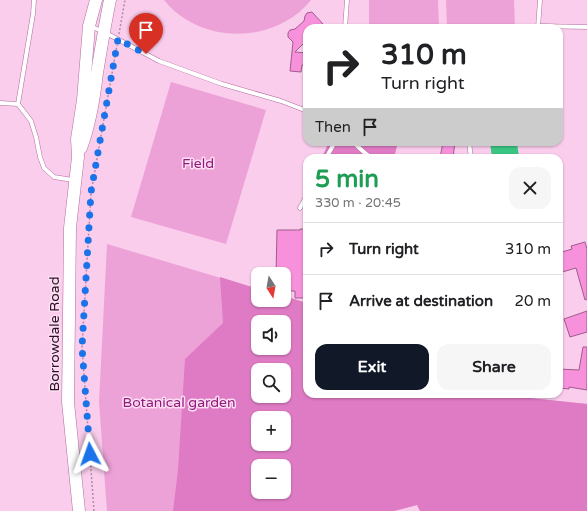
<!DOCTYPE html>
<meta charset="utf-8">
<style>
:root{--surface:#fff;--page:#f6f6f6;--text:#202124;--muted:#757577;--line:#e0e0e0;--accent:#111827}
body{margin:0;font-family:"Varela Round",sans-serif;background:var(--page);color:var(--text);height:100vh;display:flex;flex-direction:column;font-size:15px;white-space:nowrap}
*{box-sizing:border-box;margin:0}
p{font-size:13px;color:var(--muted)}
.icon{flex:none;width:22px;height:22px;fill:none;stroke:currentColor;stroke-width:2;stroke-linecap:round;stroke-linejoin:round}
.map{position:relative;flex:1;overflow:hidden}
.sheet{position:absolute;left:303px;top:154px;width:260px;height:244px;display:flex;flex-direction:column;background:var(--surface);border-radius:12px;box-shadow:0 1px 3px #0004}
.sheet>*{flex:none}
.banner{position:absolute;left:303px;top:24px;width:260px;height:122px;border-radius:12px;box-shadow:0 1px 3px #0004;background:#fff;color:var(--text);overflow:hidden}
.needle{width:26px;rotate:169deg}
.fabs{position:absolute;left:251px;top:267px;display:grid;gap:8px}
.fabs a{display:grid;place-items:center;width:40px;height:40px;border-radius:8px;background:var(--surface);box-shadow:0 1px 3px #0004;font-size:20px}
.pin{position:absolute;display:grid;place-items:center;width:34px;height:34px;color:#fff;margin:-41px -17px;border-radius:50% 50% 50% 0;rotate:-45deg;box-shadow:0 0 4px #0007}
.pin .icon{rotate:45deg}
.me{position:absolute;width:44px;margin:-22px;rotate:356deg;stroke-linejoin:round;filter:drop-shadow(0 0 3px #0008)}
.turn{display:flex;align-items:center;gap:14px;height:84px;padding:0 12px;font-size:18px}
.turn .icon{width:52px;height:52px;stroke-width:2.5}
.turn b{display:block;font-size:28px;line-height:34px}
.then{display:flex;align-items:center;height:38px;padding:0 12px;background:#0003;gap:8px;font-size:15px}
.round{display:grid;place-items:center;flex:none;width:42px;height:42px;border-radius:12px;background:var(--page)}
.headline{display:flex;align-items:center;justify-content:space-between;height:68px;padding:0 12px}
h1{font-size:24px;font-weight:800;line-height:30px;color:#1e9e55}
.primary-button{display:flex;gap:8px;margin-top:auto;padding:8px 12px}
.primary-button a{flex:1;height:46px;border-radius:12px;background:var(--accent);color:#fff;font-size:16px;font-weight:800;line-height:46px;text-align:center}
.primary-button a+a{background:var(--page);color:var(--text)}
ul{padding:0;list-style:none}
li{display:flex;align-items:center;gap:12px;height:52px;padding:0 12px;border-top:1px solid var(--line)}
li div{flex:1}
li b{display:block;font-size:15px}
li em{font-style:normal}
.map>svg:first-child{display:block}
.green{fill:#eda2d7;fill-rule:evenodd}
.forest{fill:#df7bc4;fill-rule:evenodd}
.water{fill:#3bc583}
.building{fill:#f891dc;stroke:#9f5c8c}
.lines{fill:none;stroke-linecap:round;stroke-linejoin:round}
.lane-casing{stroke:#b16d9e;stroke-width:5}
.secondary-casing{stroke:#b16d9e;stroke-width:13}
.path{stroke:#b18aa5;stroke-width:1.5;stroke-dasharray:2 2;stroke-linecap:butt}
.lane{stroke:#fff;stroke-width:4}
.secondary{stroke:#fff;stroke-width:12}
.route{stroke:#1a73e8;stroke-width:7;stroke-dasharray:0 12.6}
.labels{text-anchor:middle;dominant-baseline:central;stroke-width:3;stroke-linejoin:round;paint-order:stroke}
.park-label{font-size:14px;fill:#91197a;stroke:#fedff4}
.street-label{font-size:14px;fill:#2d1226;stroke:#fedff4}
</style>
<div class="map">
<svg width="587" height="511" viewBox="0 0 587 511">
<rect width="100%" height="100%" fill="#facdec"/>
<!-- green -->
<g class="green">
<path d="M164,0H311C275,45 200,45 164,0Z"/>
<path d="M369,0H438L439,28H369Z"/>
<path d="M446,0H514L515,28H447Z"/>
<path d="M171,82L266,110L226,244L131,217Z"/>
<path d="M107,244L258,289V300H284V296L307,303V394H492L587,404V511H420L417,505L394,511H107L99,402ZM258,322H284V348H258ZM258,370H284V396H258ZM258,418H284V444H258ZM258,466H284V492H258Z"/>
</g>
<!-- forest -->
<g class="forest">
<path d="M329,142H398L394,158H323V155Z"/>
<path d="M220,277L258,289V300H284V296L307,303V394H492L587,404V511H420L417,505L394,511H173L178,470L185,359L223,323ZM258,322H284V348H258ZM258,370H284V396H258ZM258,418H284V444H258ZM258,466H284V492H258Z"/>
</g>
<!-- water -->
<path class="water" d="M490,142H517L519,158H492Z"/>
<!-- building -->
<g class="building">
<path d="M312,12L323,24L319,28H307V40L295,52L307,53V66L302,65L301,72L290,71L293,42L288,37V33L290,30L295,29L304,21L305,16L307,13Z"/>
<path d="M443,142H455L453,158H440Z"/>
<path d="M300,229H307V298H295V291H284V274H276L277,230H300Z"/>
<path d="M585,242L587,249V299L585,300L576,268L559,273V253L572,249L571,246Z"/>
<path d="M587,311V332L570,337L564,319Z"/>
<path d="M583,347H587V390L569,387V389L559,388V369L579,370Z"/>
</g>
<g class="lines">
<defs>
<g id="lane">
<path d="M90,26L104,32L159,61L222,84L281,101L307,111"/>
<path d="M538,26L587,27"/>
<path d="M345,28L347,0"/>
<path d="M538,28L540,0"/>
<path d="M0,103L18,104L31,121L36,137L40,157L44,168L54,177L73,180"/>
<path d="M18,104L33,14L34,0"/>
<path d="M353,142L366,154L372,158"/>
<path d="M469,142L471,158"/>
<path d="M326,158L335,142"/>
<path d="M300,208L307,195"/>
</g>
<g id="secondary">
<path d="M81,148C90,124 94,99 97,73C101,49 105,24 110,0"/>
<path d="M79,511L68,402L70,228L78,157L77,139L83,100L89,26L96,0"/>
</g>
</defs>
<!-- lane casing -->
<use href="#lane" class="lane-casing"/>
<!-- secondary casing -->
<use href="#secondary" class="secondary-casing"/>
<!-- path -->
<g class="path">
<path d="M119,34L125,0"/>
<path d="M94,511L82,347L91,193L117,45"/>
</g>
<!-- lane -->
<use href="#lane" class="lane"/>
<!-- secondary -->
<use href="#secondary" class="secondary"/>
</g>
<g class="lines">
<!-- route -->
<path class="route" d="M90,454L82,347L91,192L118,39L146,54"/>
</g>
<g class="labels">
<!-- park labels -->
<g class="park-label">
<text x="198" y="163">Field</text>
<text x="179" y="402">Botanical garden</text>
</g>
<!-- street labels -->
<g class="street-label">
<text transform="translate(54 334) rotate(-90)">Borrowdale Road</text>
</g>
</g>
</svg>
<div class="fabs">
<a><svg class="needle" viewBox="-14 -14 28 28"><path d="M0-13l5 13h-10z" fill="#e53935"/><path d="M0 13l5-13h-10z" fill="#757577"/></svg></a>
<a><svg class="icon" aria-label="sound" viewBox="0 0 24 24"><path d="M4 9h4l5-4v14l-5-4H4zM17 9q2 3 0 6"/></svg></a>
<a><svg class="icon" aria-label="search" viewBox="0 0 24 24"><circle cx="10" cy="10" r="6"/><path d="M15 15l6 6"/></svg></a>
<a>+</a>
<a>−</a>
</div>
<div class="pin" style="left:146px;top:54px;background:#d93025"><svg class="icon" aria-label="arrive" viewBox="0 0 24 24"><path d="M6 21V4h12l-3 4 3 4H6"/></svg></div>
<svg class="me" style="left:90px;top:454px" viewBox="-20 -20 40 40"><path d="M0-17L14 15 0 8-14 15z" fill="#1a73e8" stroke="#fff" stroke-width="4"/></svg>
<div class="banner">
<div class="turn"><svg class="icon" aria-label="right" viewBox="0 0 24 24"><path d="M7 20v-9h11M14 6l5 5-5 5"/></svg><div><b>310 m</b>Turn right</div></div>
<div class="then">Then<svg class="icon" aria-label="arrive" viewBox="0 0 24 24"><path d="M6 21V4h12l-3 4 3 4H6"/></svg></div>
</div>
<section class="sheet">
<div class="headline"><div><h1>5 min</h1><p>330 m · 20:45</p></div><a class="round"><svg class="icon" aria-label="close" viewBox="0 0 24 24"><path d="M6 6l12 12M18 6L6 18"/></svg></a></div>
<ul>
<li><svg class="icon" aria-label="right" viewBox="0 0 24 24"><path d="M7 20v-9h11M14 6l5 5-5 5"/></svg><div><b>Turn right</b></div><em>310 m</em></li>
<li><svg class="icon" aria-label="arrive" viewBox="0 0 24 24"><path d="M6 21V4h12l-3 4 3 4H6"/></svg><div><b>Arrive at destination</b></div><em>20 m</em></li>
</ul>
<div class="primary-button"><a>Exit</a><a>Share</a></div>
</section>
</div>
